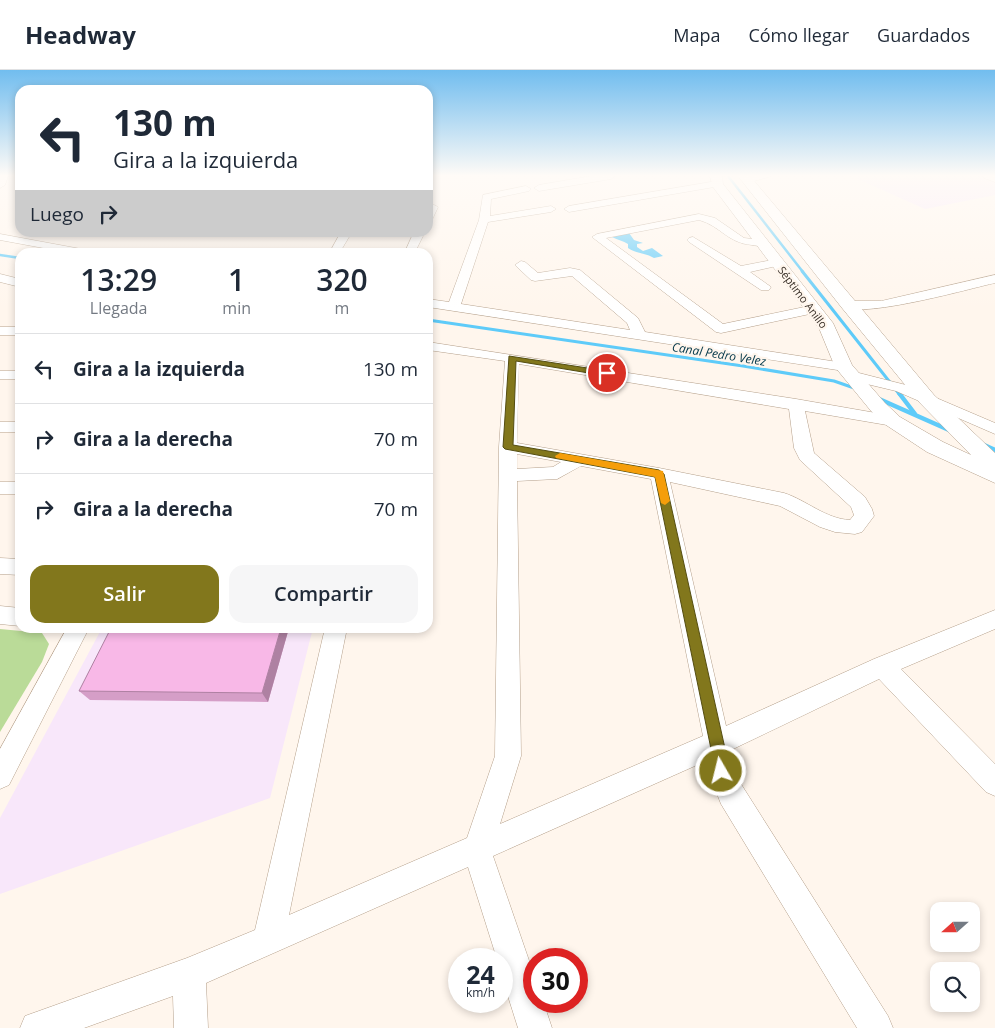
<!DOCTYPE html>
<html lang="es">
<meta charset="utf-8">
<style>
:root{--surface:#fff;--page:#f6f6f7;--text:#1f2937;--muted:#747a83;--line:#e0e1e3;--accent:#82771c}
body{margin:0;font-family:"Open Sans",sans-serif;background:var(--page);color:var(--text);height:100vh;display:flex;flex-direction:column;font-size:19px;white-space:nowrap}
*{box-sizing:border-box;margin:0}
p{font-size:16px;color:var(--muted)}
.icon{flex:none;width:28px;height:28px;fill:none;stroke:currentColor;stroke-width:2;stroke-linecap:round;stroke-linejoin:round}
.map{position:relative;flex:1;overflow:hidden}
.side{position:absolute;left:15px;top:178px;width:418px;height:385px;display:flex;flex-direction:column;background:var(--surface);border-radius:15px;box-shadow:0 2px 8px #0003}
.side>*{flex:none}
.top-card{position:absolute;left:15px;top:15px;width:418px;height:152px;border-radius:15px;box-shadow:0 2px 8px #0003;background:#fff;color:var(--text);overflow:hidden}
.needle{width:32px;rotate:249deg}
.fabs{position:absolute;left:930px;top:832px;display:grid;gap:10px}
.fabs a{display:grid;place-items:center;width:50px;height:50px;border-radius:10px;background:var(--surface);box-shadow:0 2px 8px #0003;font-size:25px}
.speed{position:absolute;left:448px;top:878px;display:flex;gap:10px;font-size:25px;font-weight:700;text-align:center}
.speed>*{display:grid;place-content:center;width:65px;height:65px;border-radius:50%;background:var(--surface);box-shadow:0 2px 8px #0003;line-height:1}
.speed small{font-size:12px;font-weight:400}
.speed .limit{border:8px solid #d22;background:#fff;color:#111}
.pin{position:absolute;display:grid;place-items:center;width:42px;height:42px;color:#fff;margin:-21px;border:2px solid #fff;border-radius:50%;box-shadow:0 1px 5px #0007}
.me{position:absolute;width:55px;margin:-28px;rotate:352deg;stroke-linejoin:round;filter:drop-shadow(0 0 4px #0008)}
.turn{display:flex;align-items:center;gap:18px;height:105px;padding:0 15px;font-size:22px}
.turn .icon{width:65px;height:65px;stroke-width:2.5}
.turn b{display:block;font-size:35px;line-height:42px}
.then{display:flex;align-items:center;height:48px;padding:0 15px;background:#0003;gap:10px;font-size:19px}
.eta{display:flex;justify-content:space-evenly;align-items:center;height:85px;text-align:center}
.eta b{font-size:30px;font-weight:600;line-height:35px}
.cta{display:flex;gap:10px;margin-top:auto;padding:10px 15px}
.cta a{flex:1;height:58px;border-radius:15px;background:var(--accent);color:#fff;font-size:20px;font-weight:600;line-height:58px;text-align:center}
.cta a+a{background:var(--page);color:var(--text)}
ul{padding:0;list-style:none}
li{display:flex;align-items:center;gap:15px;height:70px;padding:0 15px;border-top:1px solid var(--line)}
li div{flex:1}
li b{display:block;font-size:19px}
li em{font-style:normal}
header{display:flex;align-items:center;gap:30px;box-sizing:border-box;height:70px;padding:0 25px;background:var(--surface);border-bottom:1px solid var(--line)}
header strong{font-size:24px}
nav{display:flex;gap:28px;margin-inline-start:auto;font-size:18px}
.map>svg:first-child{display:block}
.industrial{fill:#f8e7fa}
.green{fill:#badb98}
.water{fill:#5ecbf9}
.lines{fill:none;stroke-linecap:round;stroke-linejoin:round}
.stream-far2{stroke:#5ecbf9;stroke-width:2.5}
.stream-far1{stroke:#5ecbf9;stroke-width:3}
.stream{stroke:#5ecbf9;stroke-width:4.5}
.minor-casing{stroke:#b5a08b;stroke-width:1}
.tertiary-casing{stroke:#b5a08b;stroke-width:1}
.minor{fill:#fff;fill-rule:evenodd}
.tertiary{fill:#fff;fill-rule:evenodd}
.wall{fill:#d59ec7}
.shaded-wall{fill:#ae81a2}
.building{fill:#f8b8e7;stroke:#ae81a2}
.route{fill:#82771c;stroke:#544d12}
.slow{fill:#f59e0b}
.labels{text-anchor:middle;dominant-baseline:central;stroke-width:4.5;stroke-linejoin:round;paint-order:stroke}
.far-street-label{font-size:11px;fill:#3b322a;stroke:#fff6ed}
.far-water-label{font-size:12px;font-style:italic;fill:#023648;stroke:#fff6ed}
</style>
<header>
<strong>Headway</strong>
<nav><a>Mapa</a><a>Cómo llegar</a><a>Guardados</a></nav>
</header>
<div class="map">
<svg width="995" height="958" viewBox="0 0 995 958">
<rect width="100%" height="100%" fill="#fff6ed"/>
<!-- industrial -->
<g class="industrial">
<path d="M851,106H980L995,112V125L925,139Z"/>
<path d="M102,558H313L270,728L0,824V748Z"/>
</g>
<!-- green -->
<path class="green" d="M0,559L42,563L49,574L42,592L0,662Z"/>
<!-- water -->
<path class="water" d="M629,163L634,170L643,173L637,174V177L643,181L652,178L663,186L654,188C646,183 637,184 628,178V174C623,171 618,170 612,167Z"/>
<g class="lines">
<!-- stream-far2 -->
<g class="stream-far2">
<path d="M728,106L803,202"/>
<path d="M0,185L20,188"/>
</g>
<!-- stream-far1 -->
<g class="stream-far1">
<path d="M802,201L900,325"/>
<path d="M428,250L743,296L834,311L857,319"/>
</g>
<!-- stream -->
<g class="stream">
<path d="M899,323L915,344"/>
<path d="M879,329L949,360"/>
<path d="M984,375L995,380"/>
</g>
<defs>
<g id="minor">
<path d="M0,106H8L5,115L0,118Z"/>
<path d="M592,106H615L611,109L539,121L534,118L539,115Z"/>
<path d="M752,106H772L747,113L742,110Z"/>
<path d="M983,106H995V112L984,108Z"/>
<path d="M717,111L720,112V116L569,142L564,139L569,136Z"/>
<path d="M526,116L531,119L529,121L491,129L490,146L551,136L556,139L551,142L488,152L461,234L630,260L627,253L572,206L535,211L531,210L515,195L521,191L525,192L538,203L570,198L580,200L638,248L645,262L844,293L849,294L851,297L849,300L844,301L428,237V229L449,232L479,150L483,125Z"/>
<path d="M428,132L438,137L432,150L428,151Z"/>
<path d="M699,144L715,148L744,168L761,170L767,173C762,177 758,176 752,175C727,173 721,156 699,150L606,168L723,254L814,235L821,239L819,242L721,263L716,262L592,167L597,164Z"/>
<path d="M341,162H352L340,182H330Z"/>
<path d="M414,162H425L415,182H405Z"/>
<path d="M0,164L81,179L87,182H65L0,170Z"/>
<path d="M693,167L741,196L777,189L783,193L781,195L750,202L771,217L769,220H761L689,172L687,170L689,168Z"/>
<path d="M0,204L20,209V217L0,212Z"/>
<path d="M995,205V213C972,218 855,251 842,235L848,231H881Z"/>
<rect x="0" y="257" width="20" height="8"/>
<path d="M428,272L796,329L899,347L901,351L899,355L893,356L805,341L814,383L865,427L872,439L874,446L862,462L855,464L835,462L820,457L780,436L670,412L726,656L874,589L995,540V559L901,599L995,694V726L986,722L879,609L731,680L734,700L741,714L888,946L893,958H857L721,734L708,701L706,691L493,786L534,905V931H543L552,958H518L501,904V889H497L468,797L206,913L208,958H174L173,926L84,958H20L25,946L187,888L255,860L325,558H347L289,845L467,768L495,686L499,377L505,291L428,280ZM519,294L789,339L794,378L800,390L851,437L854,445L850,450C826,449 806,430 784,423L659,398L517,373ZM517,384L561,392L553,397L517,399ZM581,396L651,409L703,666L500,754L521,686L517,411L557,409Z"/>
<rect x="0" y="301" width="20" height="8"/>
<path d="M851,301L906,315L995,353V364L896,321L846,309L843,306L846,303Z"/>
<rect x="0" y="352" width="20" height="10"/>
<rect x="0" y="412" width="20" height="12"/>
<path d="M0,488L20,489V505L0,504Z"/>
<path d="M0,536L20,538V556L0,554Z"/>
<path d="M67,558H89L9,715L0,719V679Z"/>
</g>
<path id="tertiary" d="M710,106H722L723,114L833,253L852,295L885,333L900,347L943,372L971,385L920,333L842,238L738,106H750L934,325L995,383V413L927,382L886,355L871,341L835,297L819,258L713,117Z"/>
</defs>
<!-- minor casing -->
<use href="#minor" class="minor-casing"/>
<!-- tertiary casing -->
<use href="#tertiary" class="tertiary-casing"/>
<!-- minor -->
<use href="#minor" class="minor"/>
<!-- tertiary -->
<use href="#tertiary" class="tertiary"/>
</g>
<!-- wall -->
<path class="wall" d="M289,558L268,632L90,630L79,621Z"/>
<!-- shaded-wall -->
<path class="shaded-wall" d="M281,558H289L268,632L262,623Z"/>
<!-- building -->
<path class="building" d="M111,558H281L262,623L79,621Z"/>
<!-- sky -->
<linearGradient id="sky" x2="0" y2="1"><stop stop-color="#71bdef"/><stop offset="0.44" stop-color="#fffbf7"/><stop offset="1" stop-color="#fffbf7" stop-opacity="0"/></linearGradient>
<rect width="995" height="240" fill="url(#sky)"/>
<!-- route -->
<path class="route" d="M509,286L607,301L611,303L607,306L516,291L513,375L659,400L664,404L724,674L729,701L726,707L721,709L716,707L710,674L655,407L505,379L503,377Z"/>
<!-- slow -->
<path class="slow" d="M560,383L663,401L670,431L665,435L661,433L655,407L556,388L555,386Z"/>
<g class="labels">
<!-- far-street labels -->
<g class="far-street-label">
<text transform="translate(803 227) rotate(53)">Séptimo Anillo</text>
</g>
<!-- far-water labels -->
<g class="far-water-label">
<text transform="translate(719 284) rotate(9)">Canal Pedro Velez</text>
</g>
</g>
</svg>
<div class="fabs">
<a><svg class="needle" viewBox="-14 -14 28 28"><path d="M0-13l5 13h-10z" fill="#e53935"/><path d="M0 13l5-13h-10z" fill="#747a83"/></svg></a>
<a><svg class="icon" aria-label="search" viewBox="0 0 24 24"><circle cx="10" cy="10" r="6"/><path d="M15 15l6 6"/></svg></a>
</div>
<div class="speed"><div>24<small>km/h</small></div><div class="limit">30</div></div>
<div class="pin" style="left:607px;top:303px;background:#d93025"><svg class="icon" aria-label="arrive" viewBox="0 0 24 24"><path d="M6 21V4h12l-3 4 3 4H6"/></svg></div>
<svg class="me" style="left:721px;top:701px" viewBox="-20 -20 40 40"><circle r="17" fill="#82771c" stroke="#fff" stroke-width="3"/><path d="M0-11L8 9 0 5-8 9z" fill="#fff"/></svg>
<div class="top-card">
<div class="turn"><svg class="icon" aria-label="left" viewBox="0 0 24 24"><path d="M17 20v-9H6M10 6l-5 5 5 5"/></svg><div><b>130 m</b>Gira a la izquierda</div></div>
<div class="then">Luego<svg class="icon" aria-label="right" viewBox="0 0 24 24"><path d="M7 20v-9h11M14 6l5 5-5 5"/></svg></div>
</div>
<section class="side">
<div class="eta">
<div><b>13:29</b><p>Llegada</p></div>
<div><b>1</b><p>min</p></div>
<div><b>320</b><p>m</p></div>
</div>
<ul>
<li><svg class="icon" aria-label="left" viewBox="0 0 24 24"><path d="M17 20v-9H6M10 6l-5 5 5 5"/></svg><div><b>Gira a la izquierda</b></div><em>130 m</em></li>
<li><svg class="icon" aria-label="right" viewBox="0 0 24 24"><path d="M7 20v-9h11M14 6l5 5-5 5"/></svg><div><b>Gira a la derecha</b></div><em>70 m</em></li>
<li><svg class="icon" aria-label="right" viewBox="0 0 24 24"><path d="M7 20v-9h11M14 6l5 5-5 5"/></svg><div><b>Gira a la derecha</b></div><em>70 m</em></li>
</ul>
<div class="cta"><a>Salir</a><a>Compartir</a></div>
</section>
</div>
